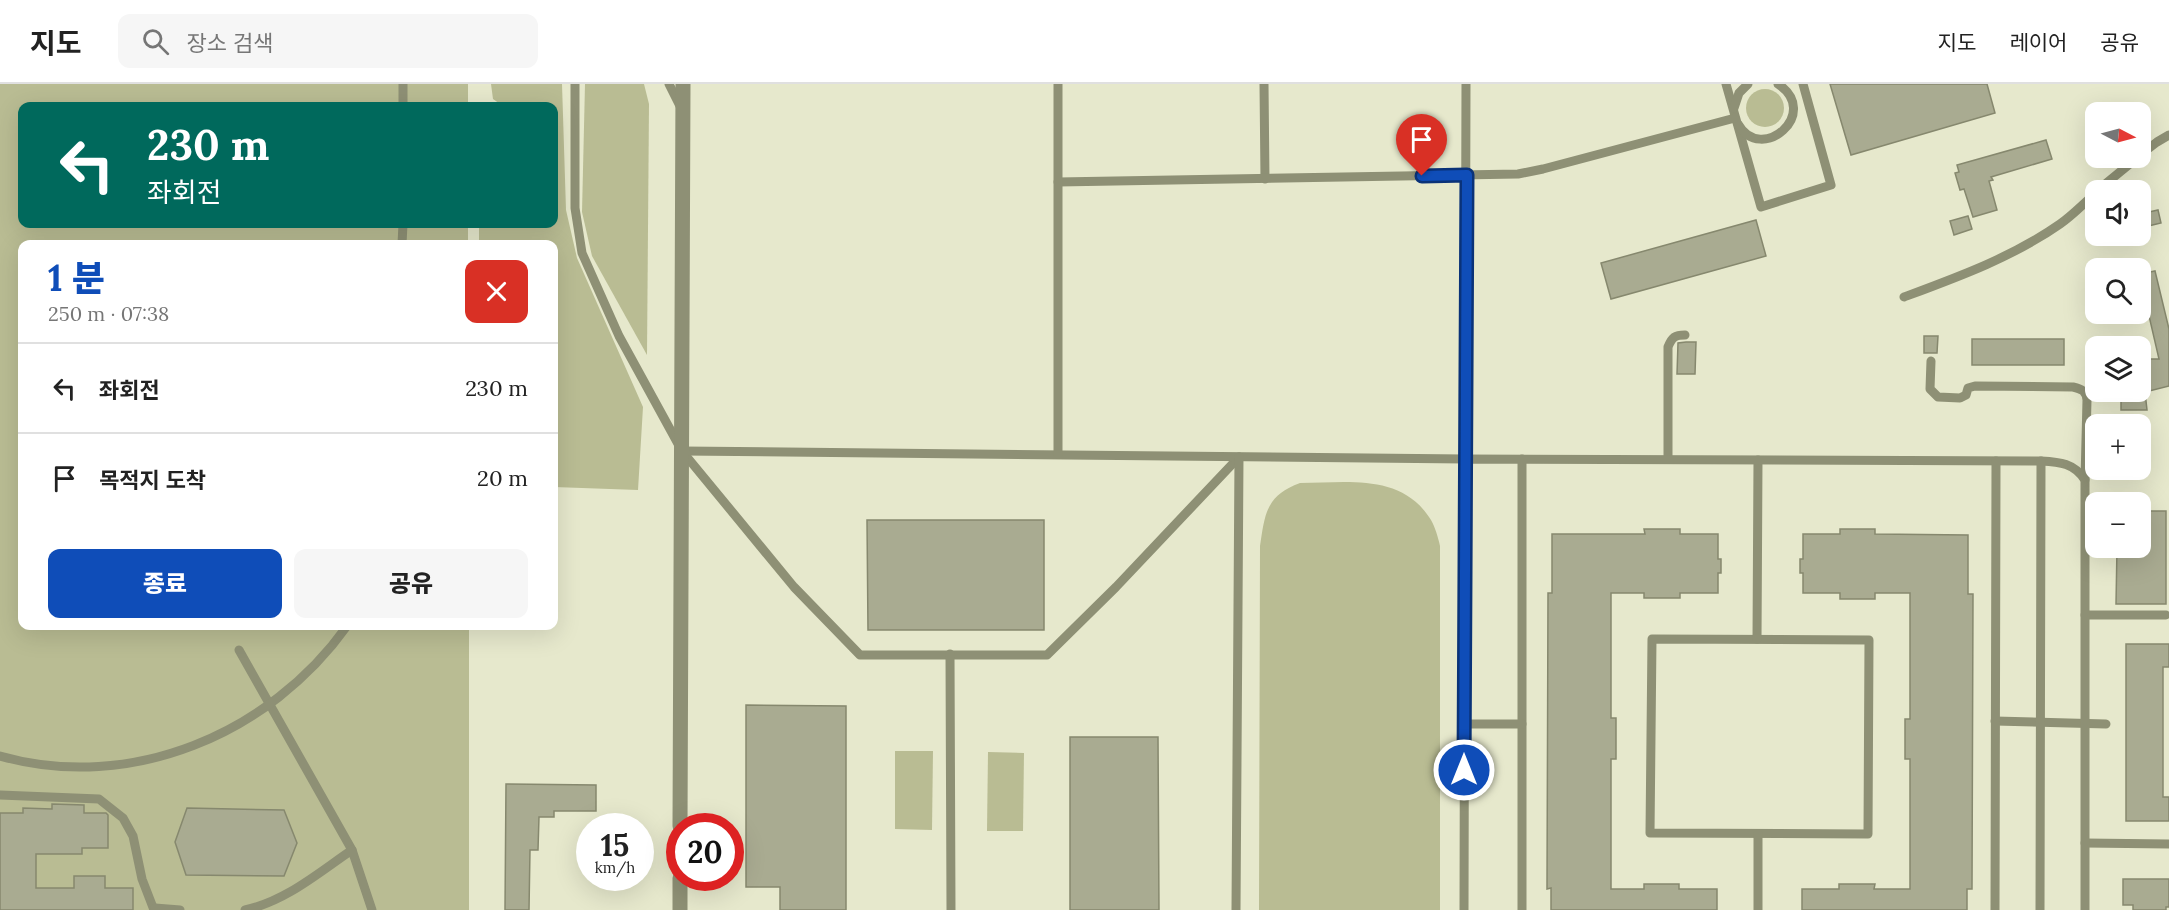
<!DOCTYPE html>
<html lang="ko">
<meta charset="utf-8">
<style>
:root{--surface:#fff;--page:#f6f6f6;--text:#222;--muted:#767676;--line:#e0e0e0;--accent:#0f4db8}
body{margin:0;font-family:Lora,"Noto Sans KR",serif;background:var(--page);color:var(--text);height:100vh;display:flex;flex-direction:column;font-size:22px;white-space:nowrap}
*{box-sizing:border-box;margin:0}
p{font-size:20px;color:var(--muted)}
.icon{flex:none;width:33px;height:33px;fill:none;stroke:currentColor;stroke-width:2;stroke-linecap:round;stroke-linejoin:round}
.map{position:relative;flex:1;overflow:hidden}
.side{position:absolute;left:18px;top:156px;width:540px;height:390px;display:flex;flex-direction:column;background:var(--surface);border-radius:12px;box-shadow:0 6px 24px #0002}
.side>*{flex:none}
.top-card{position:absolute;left:18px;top:18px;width:540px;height:126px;border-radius:12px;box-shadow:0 6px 24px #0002;background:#00695c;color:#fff;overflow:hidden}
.needle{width:39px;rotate:96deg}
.buttons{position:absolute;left:2085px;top:18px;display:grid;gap:12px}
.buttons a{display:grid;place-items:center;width:66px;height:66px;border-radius:12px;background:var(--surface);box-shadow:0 6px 24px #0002;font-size:30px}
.speed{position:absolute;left:576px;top:729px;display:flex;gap:12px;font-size:30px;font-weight:700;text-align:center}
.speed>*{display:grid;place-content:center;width:78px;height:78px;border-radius:50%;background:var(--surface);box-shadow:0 6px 24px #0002;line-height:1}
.speed small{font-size:15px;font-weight:400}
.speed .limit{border:9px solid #d22;background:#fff;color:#111}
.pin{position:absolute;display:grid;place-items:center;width:51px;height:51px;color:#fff;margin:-62px -26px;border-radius:50% 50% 50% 0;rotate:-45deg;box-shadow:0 0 6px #0007}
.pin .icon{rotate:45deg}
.me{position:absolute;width:66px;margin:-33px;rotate:0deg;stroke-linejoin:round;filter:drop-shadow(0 0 4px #0008)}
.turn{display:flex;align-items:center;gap:21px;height:126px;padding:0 30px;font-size:27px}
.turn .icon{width:78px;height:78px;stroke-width:2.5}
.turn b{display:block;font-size:42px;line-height:51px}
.round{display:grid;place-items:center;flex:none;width:63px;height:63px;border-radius:12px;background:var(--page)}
.overview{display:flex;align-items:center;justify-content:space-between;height:102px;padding:0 30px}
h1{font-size:36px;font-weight:800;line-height:45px;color:var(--accent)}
.cta{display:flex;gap:12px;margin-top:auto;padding:12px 30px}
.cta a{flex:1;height:69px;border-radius:12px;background:var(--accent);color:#fff;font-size:24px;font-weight:800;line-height:69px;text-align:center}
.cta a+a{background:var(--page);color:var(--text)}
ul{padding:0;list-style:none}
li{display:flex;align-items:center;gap:18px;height:90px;padding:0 30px;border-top:2px solid var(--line)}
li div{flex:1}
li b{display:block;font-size:22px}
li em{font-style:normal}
header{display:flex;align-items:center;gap:36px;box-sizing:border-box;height:84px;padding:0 30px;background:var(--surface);border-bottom:2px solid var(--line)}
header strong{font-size:28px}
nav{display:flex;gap:33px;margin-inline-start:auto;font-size:21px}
.search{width:420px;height:54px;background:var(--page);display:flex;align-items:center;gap:15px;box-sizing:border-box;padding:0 21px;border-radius:12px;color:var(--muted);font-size:22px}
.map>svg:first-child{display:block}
.green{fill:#b9bc93}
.building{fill:#a9ab91;stroke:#86886e;stroke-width:1.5}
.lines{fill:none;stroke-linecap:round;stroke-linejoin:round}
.service{stroke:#8e9075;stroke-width:9}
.minor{stroke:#8e9075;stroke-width:15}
.route-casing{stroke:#0a3278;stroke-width:15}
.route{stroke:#0f4db8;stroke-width:10}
</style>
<header>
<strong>지도</strong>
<div class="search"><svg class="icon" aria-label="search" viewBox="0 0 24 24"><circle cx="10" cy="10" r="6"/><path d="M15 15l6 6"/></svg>장소 검색</div>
<nav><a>지도</a><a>레이어</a><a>공유</a></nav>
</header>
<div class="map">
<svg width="2169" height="826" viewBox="0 0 2169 826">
<rect width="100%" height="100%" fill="#e6e8cc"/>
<!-- green -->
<g class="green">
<path d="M0,0H468V22H22V140H468V160H22V542H469V826H0Z"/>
<path d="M491,0H562L566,126L577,174L643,323L638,406L554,403V160H479V140H554V22H503L493,15Z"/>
<path d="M585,0H644L649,20L647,271L592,172L582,128Z"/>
<circle cx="1765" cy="24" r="19"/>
<path d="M1300,399C1348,399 1402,389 1431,436C1435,443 1438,453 1440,462V826H1259L1260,462C1265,429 1266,412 1300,399Z"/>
<path d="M895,667H933L932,746L895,745Z"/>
<path d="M988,668L1024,669L1023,747H987Z"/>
</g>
<!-- building -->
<g class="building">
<path d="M1830,0H1987L1995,29L1851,71Z"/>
<path d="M2046,56L2052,75L1991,93L1993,96L1989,97L1997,126L1973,133L1964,105L1960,106L1955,89L1959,88L1957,81Z"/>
<path d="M2158,126L2161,139L2140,144V130Z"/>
<path d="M1968,132L1972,145L1954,151L1950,137Z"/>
<path d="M1756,136L1766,172L1611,215L1601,179Z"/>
<path d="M2155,187L2169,245V302L2145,308L2147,326H2121V308H2140V275H2159L2140,193V190Z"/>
<path d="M1924,252H1938L1937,269H1924Z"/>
<rect x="1972" y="255" width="92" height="26"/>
<path d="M1686,258H1696L1695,290H1677L1678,259Z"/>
<path d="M2140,427H2166V520H2116L2117,464H2140Z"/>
<path d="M867,436H1044V546H868Z"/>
<path d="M1644,445H1680V450H1718V475H1721V489H1718V509H1680V514H1644V509H1611V634H1616V675H1611V805H1644V800H1679V805H1717V826H1551V804L1547,805L1548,509H1552V450H1645Z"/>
<path d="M1840,445H1875V450L1968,451V510H1973L1972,805H1967V826H1802V805H1839V800H1875L1874,805H1910V675H1905V635H1910V509H1875V515H1840V509H1803V489H1800V475H1803V450H1840Z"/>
<path d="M2126,560H2169V583H2163V713H2169V737H2126Z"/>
<path d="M746,621L846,622V826H780V803H746Z"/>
<path d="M1070,653H1158L1159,826H1070Z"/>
<path d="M506,700L596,701V727H554V733H539L538,766H530L529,826H505Z"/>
<path d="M52,720L84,721V729H106L108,731V764H82V770H36V804H74V792H105V804H133V826H0V729H23V724L52,725Z"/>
<path d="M187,724L284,726L297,759L284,792L186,791L175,758Z"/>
<path d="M2123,795H2169V823H2166V826H2133V821H2123Z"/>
</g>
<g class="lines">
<!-- service -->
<g class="service">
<path d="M575,0V124L582,169L619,252L682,367L794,503L860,571H1047L1116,503L1239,373"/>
<path d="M669,0L680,22"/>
<path d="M1264,0L1265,95"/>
<path d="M1726,0L1761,123L1831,101L1803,0"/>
<path d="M403,22V0"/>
<path d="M1734,24L1739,9L1748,0"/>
<path d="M1738,40C1761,81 1822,29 1778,0"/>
<path d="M2140,71L2157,58L2169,51"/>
<path d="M1058,98L1518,90L1543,85L1735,34"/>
<path d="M2098,106L2137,74"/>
<path d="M402,160L403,140"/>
<path d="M1904,213C1958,193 2013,173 2060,140C2073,131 2084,119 2096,109"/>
<path d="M1931,277L1930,305L1938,313L1960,314L1966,311L1968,304L1975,302L2073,303C2082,305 2086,307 2087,316L2085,396"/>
<path d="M682,367L1465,375L1466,0"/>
<path d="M1058,370V0"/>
<path d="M1522,375V826"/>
<path d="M1668,375V263C1672,253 1675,251 1685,251"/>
<path d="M2085,531H2166"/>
<path d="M1652,555L1869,556L1868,750L1650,749Z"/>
<path d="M1757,555L1758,376"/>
<path d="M239,566L352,766"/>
<path d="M950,570L951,826"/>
<path d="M1995,637L2106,640"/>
<path d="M1464,640H1522"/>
<path d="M0,672C131,709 270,650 347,542"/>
<path d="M0,711L99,715L123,734L133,752L142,795L154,826"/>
<path d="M1758,750V826"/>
<path d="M2085,759L2169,760"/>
<path d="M155,824L180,826"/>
<path d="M245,826C286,817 318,789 352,766L372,826"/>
<path d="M1236,826L1239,373"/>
<path d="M1464,826L1465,375L2041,377C2060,378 2074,379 2085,396V826"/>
<path d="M1995,826L1996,377"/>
<path d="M2040,826L2041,377"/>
</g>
<!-- minor -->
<g class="minor">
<path d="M680,742L683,0"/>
<path d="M680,826V794"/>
</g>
</g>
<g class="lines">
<defs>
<path id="route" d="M1422,92L1467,91L1464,686"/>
</defs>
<!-- route casing -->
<use href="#route" class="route-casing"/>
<!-- route -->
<use href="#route" class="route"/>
</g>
</svg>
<div class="buttons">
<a><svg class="needle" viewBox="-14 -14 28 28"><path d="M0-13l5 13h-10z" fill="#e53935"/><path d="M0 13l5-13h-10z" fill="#767676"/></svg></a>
<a><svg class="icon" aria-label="sound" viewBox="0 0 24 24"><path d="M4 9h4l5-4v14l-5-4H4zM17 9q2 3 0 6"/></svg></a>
<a><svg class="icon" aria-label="search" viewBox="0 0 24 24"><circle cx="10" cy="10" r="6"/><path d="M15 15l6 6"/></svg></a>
<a><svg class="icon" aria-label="layers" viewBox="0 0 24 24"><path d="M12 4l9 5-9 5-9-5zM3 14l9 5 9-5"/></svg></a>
<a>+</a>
<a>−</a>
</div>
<div class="speed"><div>15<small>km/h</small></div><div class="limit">20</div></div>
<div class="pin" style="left:1422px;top:92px;background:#d93025"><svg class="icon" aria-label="arrive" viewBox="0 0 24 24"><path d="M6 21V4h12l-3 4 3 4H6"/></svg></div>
<svg class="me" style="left:1464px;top:686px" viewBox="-20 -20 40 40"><circle r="17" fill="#0f4db8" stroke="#fff" stroke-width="3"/><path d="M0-11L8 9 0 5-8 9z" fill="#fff"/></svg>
<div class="top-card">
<div class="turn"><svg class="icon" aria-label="left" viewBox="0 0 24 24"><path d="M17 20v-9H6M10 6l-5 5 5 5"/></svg><div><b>230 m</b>좌회전</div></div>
</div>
<section class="side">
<div class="overview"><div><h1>1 분</h1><p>250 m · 07:38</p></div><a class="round" style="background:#d93025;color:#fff"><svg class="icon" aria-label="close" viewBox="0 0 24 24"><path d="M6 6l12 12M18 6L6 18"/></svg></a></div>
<ul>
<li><svg class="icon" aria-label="left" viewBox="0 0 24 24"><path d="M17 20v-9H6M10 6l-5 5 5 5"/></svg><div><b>좌회전</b></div><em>230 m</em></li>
<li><svg class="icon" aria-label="arrive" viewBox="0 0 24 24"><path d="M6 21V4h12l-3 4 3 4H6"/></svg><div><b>목적지 도착</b></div><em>20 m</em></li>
</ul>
<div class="cta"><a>종료</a><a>공유</a></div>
</section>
</div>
